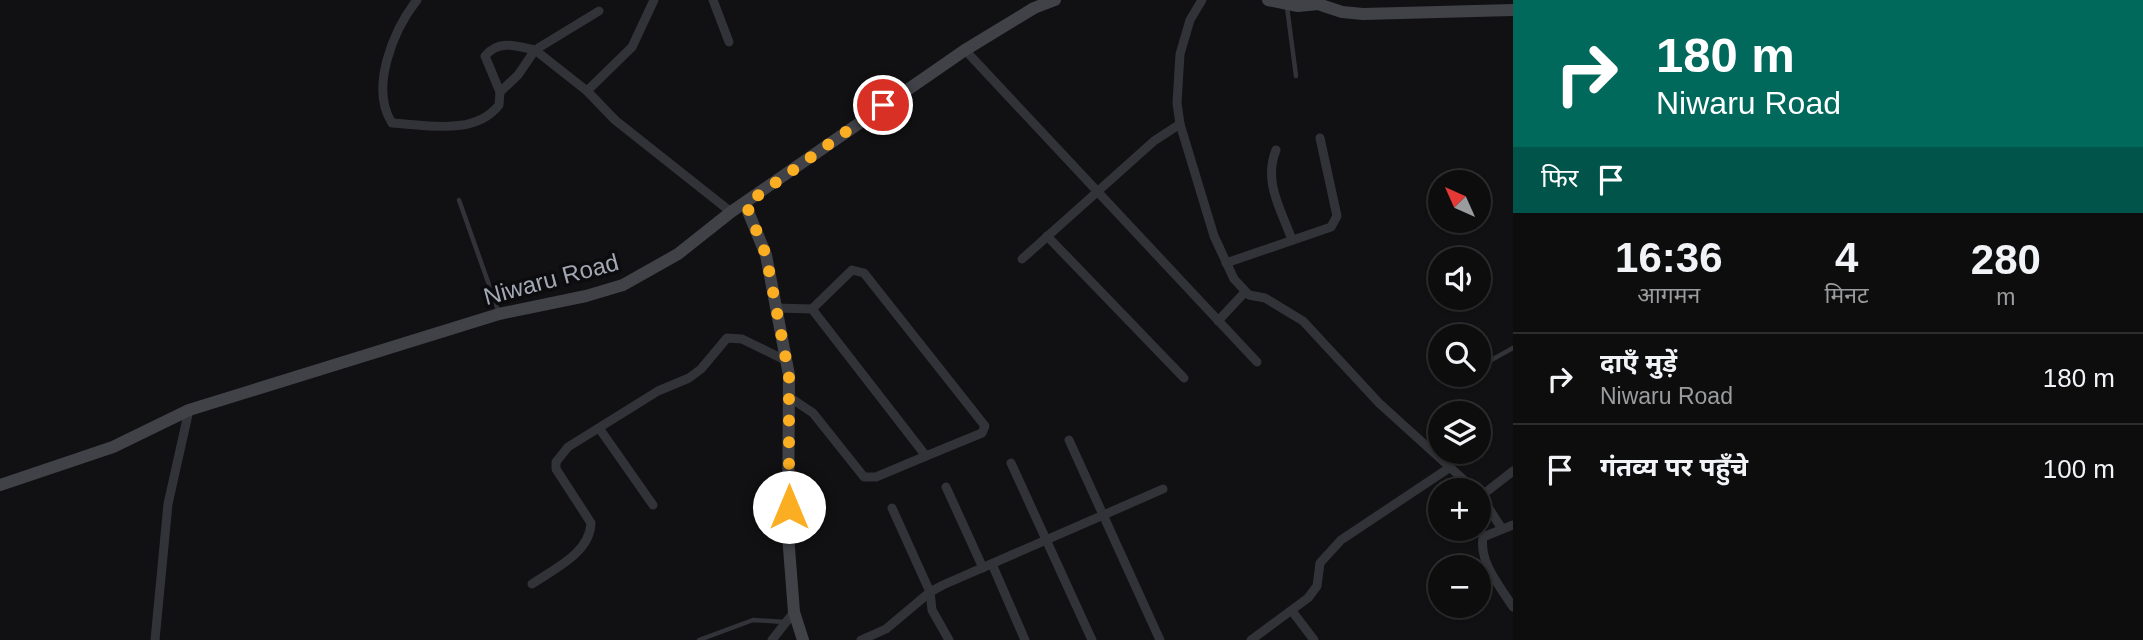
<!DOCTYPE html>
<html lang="hi">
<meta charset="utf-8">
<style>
:root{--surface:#0d0d0e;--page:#1b1b1c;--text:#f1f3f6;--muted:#9a9c9e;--line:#2d2d2e}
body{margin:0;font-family:Helvetica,"Noto Sans Devanagari",sans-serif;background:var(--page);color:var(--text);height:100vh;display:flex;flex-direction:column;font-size:26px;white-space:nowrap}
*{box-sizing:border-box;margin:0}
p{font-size:23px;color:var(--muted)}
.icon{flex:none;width:38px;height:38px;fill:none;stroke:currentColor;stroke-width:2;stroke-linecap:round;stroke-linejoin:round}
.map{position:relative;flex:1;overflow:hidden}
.side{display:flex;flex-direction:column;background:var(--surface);width:630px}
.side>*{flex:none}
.top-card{background:#00695c;color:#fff;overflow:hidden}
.needle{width:46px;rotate:315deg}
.controls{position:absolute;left:1428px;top:170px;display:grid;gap:14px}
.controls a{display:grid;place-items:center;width:63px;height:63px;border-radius:50%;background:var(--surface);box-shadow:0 2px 5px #0004,0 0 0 2px var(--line);font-size:35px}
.pin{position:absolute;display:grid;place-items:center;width:60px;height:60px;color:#fff;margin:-30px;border:4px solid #fff;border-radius:50%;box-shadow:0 2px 7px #0007}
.me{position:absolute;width:77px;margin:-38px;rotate:0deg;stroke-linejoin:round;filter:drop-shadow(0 0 5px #0008)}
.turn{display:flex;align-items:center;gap:24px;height:147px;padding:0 28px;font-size:32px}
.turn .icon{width:91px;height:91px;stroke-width:2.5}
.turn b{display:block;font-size:49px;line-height:60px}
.then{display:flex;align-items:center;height:66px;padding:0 28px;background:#0003;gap:14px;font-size:26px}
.eta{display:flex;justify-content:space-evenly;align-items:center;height:119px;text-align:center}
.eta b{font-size:42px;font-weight:800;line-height:49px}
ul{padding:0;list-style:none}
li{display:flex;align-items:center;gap:21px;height:91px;padding:0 28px;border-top:2px solid var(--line)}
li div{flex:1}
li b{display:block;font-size:26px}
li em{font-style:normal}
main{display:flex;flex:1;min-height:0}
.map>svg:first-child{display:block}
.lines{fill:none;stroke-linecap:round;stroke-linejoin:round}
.lane{stroke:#323338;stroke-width:4.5}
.street{stroke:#323338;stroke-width:9}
.secondary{stroke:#404248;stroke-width:12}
.route{stroke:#fbae21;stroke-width:12;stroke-dasharray:0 21.6}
.labels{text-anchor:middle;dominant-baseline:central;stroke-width:7;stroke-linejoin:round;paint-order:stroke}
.street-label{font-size:24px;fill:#a2a8b4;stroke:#0c0c0e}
</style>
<main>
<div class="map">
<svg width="1513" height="640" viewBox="0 0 1513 640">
<rect width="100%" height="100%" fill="#111113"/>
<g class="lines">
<!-- lane -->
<g class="lane">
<path d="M1287,7L1296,76"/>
<path d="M459,200L499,313"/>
<path d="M1486,363L1513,348"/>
<path d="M699,640L753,620L785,622"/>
</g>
<!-- street -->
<g class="street">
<path d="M417,0C394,29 369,88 392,123C427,125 475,136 499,105L500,92L518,75L535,50L587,91"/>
<path d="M654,0L632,47L587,91L615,120L731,212"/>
<path d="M713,0L729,42"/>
<path d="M1202,0L1190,20L1180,54L1177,103L1180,124L1214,236L1234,279L1249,295L1265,298L1303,321L1379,403L1475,490"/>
<path d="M965,50L1257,362"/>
<path d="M500,92L485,56C499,39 517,46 535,50L599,11"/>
<path d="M1276,150C1263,182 1281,209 1292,240"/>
<path d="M1047,236L1184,378"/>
<path d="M1022,259L1154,141L1180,124"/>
<path d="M1226,263L1331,227L1337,216L1320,138"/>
<path d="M776,308L812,309L926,456L876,477H864L813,413L789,397"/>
<path d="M812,309L852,270L864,273L985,426L982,433L926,456"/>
<path d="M1218,321L1245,292"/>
<path d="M599,428L653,505"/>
<path d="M1069,440L1160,640"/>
<path d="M1011,463L1092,640"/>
<path d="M946,487L983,568"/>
<path d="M1479,493L1481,496L1513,471"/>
<path d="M1481,496L1502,529"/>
<path d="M892,508L930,592L932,610L949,640"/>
<path d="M1513,525L1483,537C1479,563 1500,586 1513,607"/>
<path d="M992,564L1025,640"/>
<path d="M532,584C554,569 590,553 591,523L556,469V462L568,447L658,391L689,378L701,369L727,338L742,339L787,361"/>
<path d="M1292,611L1314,640"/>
<path d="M155,640L168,504L189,410"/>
<path d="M772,640L794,612"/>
<path d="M861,640L886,629L930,592L943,585L1163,489"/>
<path d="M1251,640L1308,598L1317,586L1320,563L1341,540L1449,468"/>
</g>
<!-- secondary -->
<g class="secondary">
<path d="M1268,0L1298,6L1318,4L1342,12L1363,14L1513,10"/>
<path d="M745,204L766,255L789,375L788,535L794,612L803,640"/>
<path d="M0,485L113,447L189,410L499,314L586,296L623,285L678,254L731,212L965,50L1034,8L1055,0"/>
</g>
</g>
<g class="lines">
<!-- route -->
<path class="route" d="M789,507V375L766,255L746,204L883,105"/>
</g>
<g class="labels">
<!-- street labels -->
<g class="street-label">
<text transform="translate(551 279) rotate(-15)">Niwaru Road</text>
</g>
</g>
</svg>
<div class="controls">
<a><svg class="needle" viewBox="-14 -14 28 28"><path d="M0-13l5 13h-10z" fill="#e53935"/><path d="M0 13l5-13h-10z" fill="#9a9c9e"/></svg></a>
<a><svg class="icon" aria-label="sound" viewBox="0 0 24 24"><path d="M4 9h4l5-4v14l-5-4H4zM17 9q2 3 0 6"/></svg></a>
<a><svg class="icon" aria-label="search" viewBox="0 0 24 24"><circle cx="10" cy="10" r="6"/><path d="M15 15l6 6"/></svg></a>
<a><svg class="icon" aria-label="layers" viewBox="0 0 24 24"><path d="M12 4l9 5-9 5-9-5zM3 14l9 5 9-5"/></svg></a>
<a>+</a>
<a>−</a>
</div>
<div class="pin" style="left:883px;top:105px;background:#d93025"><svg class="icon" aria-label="arrive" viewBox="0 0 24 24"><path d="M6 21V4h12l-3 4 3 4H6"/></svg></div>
<svg class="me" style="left:789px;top:507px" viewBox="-20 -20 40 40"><circle r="19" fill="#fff"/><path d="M0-13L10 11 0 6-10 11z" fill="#fbae21"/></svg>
</div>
<section class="side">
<div class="top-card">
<div class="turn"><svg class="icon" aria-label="right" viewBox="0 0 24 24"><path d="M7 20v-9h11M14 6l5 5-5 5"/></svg><div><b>180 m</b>Niwaru Road</div></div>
<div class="then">फिर<svg class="icon" aria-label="arrive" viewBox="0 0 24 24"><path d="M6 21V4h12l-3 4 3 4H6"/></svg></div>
</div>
<div class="eta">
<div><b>16:36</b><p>आगमन</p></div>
<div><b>4</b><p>मिनट</p></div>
<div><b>280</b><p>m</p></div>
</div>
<ul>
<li><svg class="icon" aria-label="right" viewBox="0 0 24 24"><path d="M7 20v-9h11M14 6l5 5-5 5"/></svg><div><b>दाएँ मुड़ें</b><p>Niwaru Road</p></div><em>180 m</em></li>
<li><svg class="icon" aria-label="arrive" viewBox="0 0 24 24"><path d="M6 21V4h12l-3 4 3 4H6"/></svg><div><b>गंतव्य पर पहुँचे</b></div><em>100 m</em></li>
</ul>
</section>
</main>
